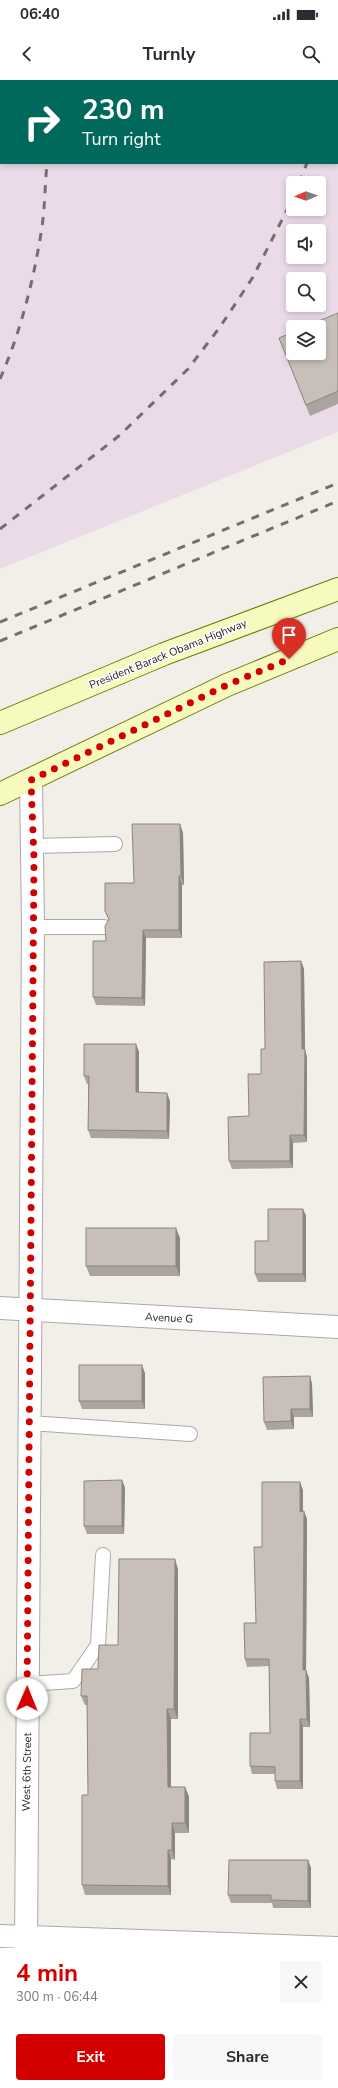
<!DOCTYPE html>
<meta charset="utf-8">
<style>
:root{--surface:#fff;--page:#f7f7f7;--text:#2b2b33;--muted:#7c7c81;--accent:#d40000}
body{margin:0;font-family:"Nunito Sans",sans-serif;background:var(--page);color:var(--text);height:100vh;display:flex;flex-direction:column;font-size:15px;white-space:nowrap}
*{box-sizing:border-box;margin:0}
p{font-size:13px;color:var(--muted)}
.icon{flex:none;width:22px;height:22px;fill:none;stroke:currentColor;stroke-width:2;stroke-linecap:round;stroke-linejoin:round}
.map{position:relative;height:1868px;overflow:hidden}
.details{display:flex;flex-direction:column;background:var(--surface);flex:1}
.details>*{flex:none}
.hud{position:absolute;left:0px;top:0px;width:338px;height:84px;box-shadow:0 2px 6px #0003;background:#00695c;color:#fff;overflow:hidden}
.needle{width:26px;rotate:268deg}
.controls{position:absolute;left:286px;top:96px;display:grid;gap:8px}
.controls a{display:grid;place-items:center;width:40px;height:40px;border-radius:4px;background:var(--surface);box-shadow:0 2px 6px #0003;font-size:20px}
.pin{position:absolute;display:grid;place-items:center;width:34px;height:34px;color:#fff;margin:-41px -17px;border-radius:50% 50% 50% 0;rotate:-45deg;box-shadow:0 0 4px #0007}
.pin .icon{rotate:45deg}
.me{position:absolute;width:44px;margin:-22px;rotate:1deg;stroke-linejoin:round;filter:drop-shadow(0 0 3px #0008)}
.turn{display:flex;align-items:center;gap:14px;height:84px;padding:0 16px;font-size:18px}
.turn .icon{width:52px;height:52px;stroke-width:2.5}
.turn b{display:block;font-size:28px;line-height:34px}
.round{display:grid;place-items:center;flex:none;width:42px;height:42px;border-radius:4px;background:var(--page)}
.headline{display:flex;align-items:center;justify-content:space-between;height:68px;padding:0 16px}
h1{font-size:24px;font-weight:700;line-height:30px;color:var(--accent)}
.button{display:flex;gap:8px;margin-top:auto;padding:8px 16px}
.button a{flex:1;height:46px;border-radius:4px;background:var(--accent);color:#fff;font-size:16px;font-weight:700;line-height:46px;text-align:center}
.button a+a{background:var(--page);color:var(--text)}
.status{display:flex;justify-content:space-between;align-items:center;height:28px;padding:0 20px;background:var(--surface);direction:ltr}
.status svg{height:11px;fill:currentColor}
header{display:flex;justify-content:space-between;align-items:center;height:52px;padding:0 16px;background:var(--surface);font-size:18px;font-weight:700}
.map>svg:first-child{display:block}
.industrial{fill:#ebdbe8;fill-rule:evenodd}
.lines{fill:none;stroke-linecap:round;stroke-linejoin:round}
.lane-casing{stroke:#a9a9a9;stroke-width:16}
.street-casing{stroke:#a9a9a9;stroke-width:24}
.secondary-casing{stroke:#707d05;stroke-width:24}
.lane{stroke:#fff;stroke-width:14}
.street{stroke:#fff;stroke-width:22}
.secondary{stroke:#f7fabf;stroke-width:22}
.rail{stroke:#707070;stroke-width:3;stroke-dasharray:8 8;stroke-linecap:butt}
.wall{fill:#aba49e}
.shaded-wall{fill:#8b8681}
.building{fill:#c7bfb8;stroke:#8b8681}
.route{stroke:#d40000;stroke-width:7;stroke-dasharray:0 12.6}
.labels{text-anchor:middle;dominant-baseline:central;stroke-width:3;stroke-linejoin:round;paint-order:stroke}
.street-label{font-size:11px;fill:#222;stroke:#fff}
</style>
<div class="status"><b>06:40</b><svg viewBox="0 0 49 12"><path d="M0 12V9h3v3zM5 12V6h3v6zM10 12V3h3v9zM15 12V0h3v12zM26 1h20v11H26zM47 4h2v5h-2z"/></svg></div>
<header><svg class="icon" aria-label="back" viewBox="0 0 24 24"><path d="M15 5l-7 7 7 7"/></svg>Turnly<svg class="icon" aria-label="search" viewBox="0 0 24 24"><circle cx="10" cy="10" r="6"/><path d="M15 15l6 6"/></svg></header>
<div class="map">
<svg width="338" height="1868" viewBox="0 0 338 1868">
<rect width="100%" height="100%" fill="#f2efe9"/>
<!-- industrial -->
<path class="industrial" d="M0,0H338V352L0,489ZM1,1H337V83H1ZM293,103H319V129H293ZM293,151H319V177H293ZM293,199H319V225H293ZM293,247H319V273H293Z"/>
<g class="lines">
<defs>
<g id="lane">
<path d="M34,766L115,764"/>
<path d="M33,847H104"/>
<path d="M30,1343L190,1354"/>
<path d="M28,1604L73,1601L98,1565L103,1475"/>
</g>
<g id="street">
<path d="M0,1228L338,1247"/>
<path d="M0,1856L338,1868"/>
<path d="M26,1868L33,847L31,700"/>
</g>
<g id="secondary">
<path d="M0,643L164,574L338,509"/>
<path d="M0,714L227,605L338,559"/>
</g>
</defs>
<!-- lane casing -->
<use href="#lane" class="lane-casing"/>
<!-- street casing -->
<use href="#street" class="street-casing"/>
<!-- secondary casing -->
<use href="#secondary" class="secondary-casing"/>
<!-- lane -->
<use href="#lane" class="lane"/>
<!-- street -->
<use href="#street" class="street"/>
<!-- secondary -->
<use href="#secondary" class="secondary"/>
<!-- rail -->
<g class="rail">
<path d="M44,0L45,1"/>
<path d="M61,1V0"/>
<path d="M325,1V0"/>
<path d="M299,103L307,83"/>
<path d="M0,299C21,251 34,199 42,147C45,126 45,104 47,83"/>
<path d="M0,449L120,355L188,289L220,247L253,197L293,118"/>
<path d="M0,542L338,403"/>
<path d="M0,561L338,421"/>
</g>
</g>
<!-- wall -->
<g class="wall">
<path d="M338,233V324L310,336L279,258Z"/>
<path d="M180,744L183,753L184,805H182V858H146L145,926L96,925L93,917L106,861L109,840L105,831L134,803Z"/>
<path d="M301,881L304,889L305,970L307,977V1062L293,1063V1088L232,1089L229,1081L249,1036L261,994L265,969Z"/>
<path d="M136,964L139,972V1012L170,1021L169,1059L91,1058L88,1050V1004H87L84,996Z"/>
<path d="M303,1129L306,1136V1202H258L255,1194L268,1161Z"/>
<path d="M180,1158V1196H90L86,1186Z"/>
<path d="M145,1293V1329H82L79,1321Z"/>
<path d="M310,1296L312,1304L313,1337H294V1349L267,1350L264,1342Z"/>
<path d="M122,1400L125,1408L124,1454H87L84,1446Z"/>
<path d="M303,1410V1431L307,1439L306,1590L309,1598L310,1647H303V1709H277L275,1701V1694H252L250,1686L270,1653L269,1586L247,1587L245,1579L256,1543L262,1467Z"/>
<path d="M178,1489V1639H171V1707H185L189,1717V1753H175V1780L171,1779V1815H85L82,1805L88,1715L87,1625H85L81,1616L98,1589L118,1565Z"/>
<path d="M308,1780L311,1788V1828H273L272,1823H231L228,1815Z"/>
</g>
<!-- shaded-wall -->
<g class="shaded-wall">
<path d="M180,744L183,753L184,805L181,796Z"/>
<path d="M179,796L182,805V858L179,850Z"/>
<path d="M143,850L146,858L145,926L142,918Z"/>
<path d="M301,881L304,889L305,970L307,977V1062L304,1055L302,969Z"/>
<path d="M136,964L139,972V1020L136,1012Z"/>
<path d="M167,1013L170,1021L169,1059L167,1051Z"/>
<path d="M290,1055L293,1063V1088L290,1081Z"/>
<path d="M303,1129L306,1136V1202L303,1194Z"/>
<path d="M176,1148L180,1158V1196L176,1186Z"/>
<path d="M142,1285L145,1293V1329L142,1321Z"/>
<path d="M310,1296L312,1304L313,1337L310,1329Z"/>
<path d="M291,1329L294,1337V1349L291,1341Z"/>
<path d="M122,1400L125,1408L124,1454L122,1446Z"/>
<path d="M300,1402L303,1410V1439L300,1432Z"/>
<path d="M304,1431L307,1439L306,1598L303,1590Z"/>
<path d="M175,1479L178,1489V1639L174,1629Z"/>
<path d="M306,1590L309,1598L310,1647L307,1639Z"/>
<path d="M167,1629L171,1639V1716L168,1707Z"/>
<path d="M300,1639L303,1647V1709L300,1701Z"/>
<path d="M185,1707L189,1717V1753L185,1743Z"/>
<path d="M172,1743L175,1753V1780L172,1770Z"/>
<path d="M168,1770L171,1779V1815L168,1806Z"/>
<path d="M308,1780L311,1788V1828L308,1821Z"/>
</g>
<!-- building -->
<g class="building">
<path d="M338,233V311L306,325L279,258L293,252V273H319V247H304Z"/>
<path d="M132,744H180L181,796H179V850H143L142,918L93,917V861H106L105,846L109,839L105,831V803H134Z"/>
<path d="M301,881L302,969H305L304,1055H290V1081H229L228,1037L249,1036L248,994H261V969H265L264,882Z"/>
<path d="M84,964H136V1012L167,1013V1051L88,1050L89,996H84Z"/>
<path d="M268,1129H303V1194H255V1161H268Z"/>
<rect x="86" y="1148" width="90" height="38"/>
<rect x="79" y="1285" width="63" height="36"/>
<path d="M310,1296V1329H291V1341L264,1342L263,1297Z"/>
<path d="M122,1400V1446H84V1401Z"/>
<path d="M262,1402H300V1432L304,1431L303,1590H306L307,1639H300V1701H275V1687L250,1686V1653H270L269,1579H245L244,1543H256L254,1467H262Z"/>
<path d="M119,1479H175L174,1629H167L168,1707H185V1743H172V1770H168V1806L82,1805V1715H88L87,1616H81L82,1589H98L99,1565H118Z"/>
<path d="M229,1780H308V1821L271,1820V1815H228Z"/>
</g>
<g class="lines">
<!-- route -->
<path class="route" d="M27,1619L34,779L31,700L227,605L289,579"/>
</g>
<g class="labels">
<!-- street labels -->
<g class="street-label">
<text transform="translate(168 574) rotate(-22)">President Barack Obama Highway</text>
<text transform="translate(169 1238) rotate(3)">Avenue G</text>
<text transform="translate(27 1692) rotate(-89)">West 6th Street</text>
</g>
</g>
</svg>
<div class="controls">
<a><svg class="needle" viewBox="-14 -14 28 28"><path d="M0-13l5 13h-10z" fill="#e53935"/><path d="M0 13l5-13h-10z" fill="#7c7c81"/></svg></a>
<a><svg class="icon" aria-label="sound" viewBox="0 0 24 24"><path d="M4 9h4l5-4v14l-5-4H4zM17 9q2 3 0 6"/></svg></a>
<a><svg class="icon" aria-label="search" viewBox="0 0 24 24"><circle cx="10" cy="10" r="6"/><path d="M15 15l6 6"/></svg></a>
<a><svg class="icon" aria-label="layers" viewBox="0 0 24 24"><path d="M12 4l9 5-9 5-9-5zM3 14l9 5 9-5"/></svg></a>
</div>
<div class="pin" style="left:289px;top:579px;background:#d93025"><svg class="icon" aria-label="arrive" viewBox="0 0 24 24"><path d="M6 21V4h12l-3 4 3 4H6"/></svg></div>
<svg class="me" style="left:27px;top:1619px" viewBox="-20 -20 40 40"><circle r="19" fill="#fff"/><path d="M0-13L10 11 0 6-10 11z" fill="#d40000"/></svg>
<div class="hud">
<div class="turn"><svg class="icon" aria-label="right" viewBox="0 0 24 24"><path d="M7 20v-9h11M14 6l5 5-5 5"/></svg><div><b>230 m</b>Turn right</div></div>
</div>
</div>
<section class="details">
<div class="headline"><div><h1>4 min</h1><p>300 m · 06:44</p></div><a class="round"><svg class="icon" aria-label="close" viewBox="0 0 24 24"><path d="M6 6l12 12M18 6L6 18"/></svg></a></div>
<div class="button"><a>Exit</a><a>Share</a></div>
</section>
